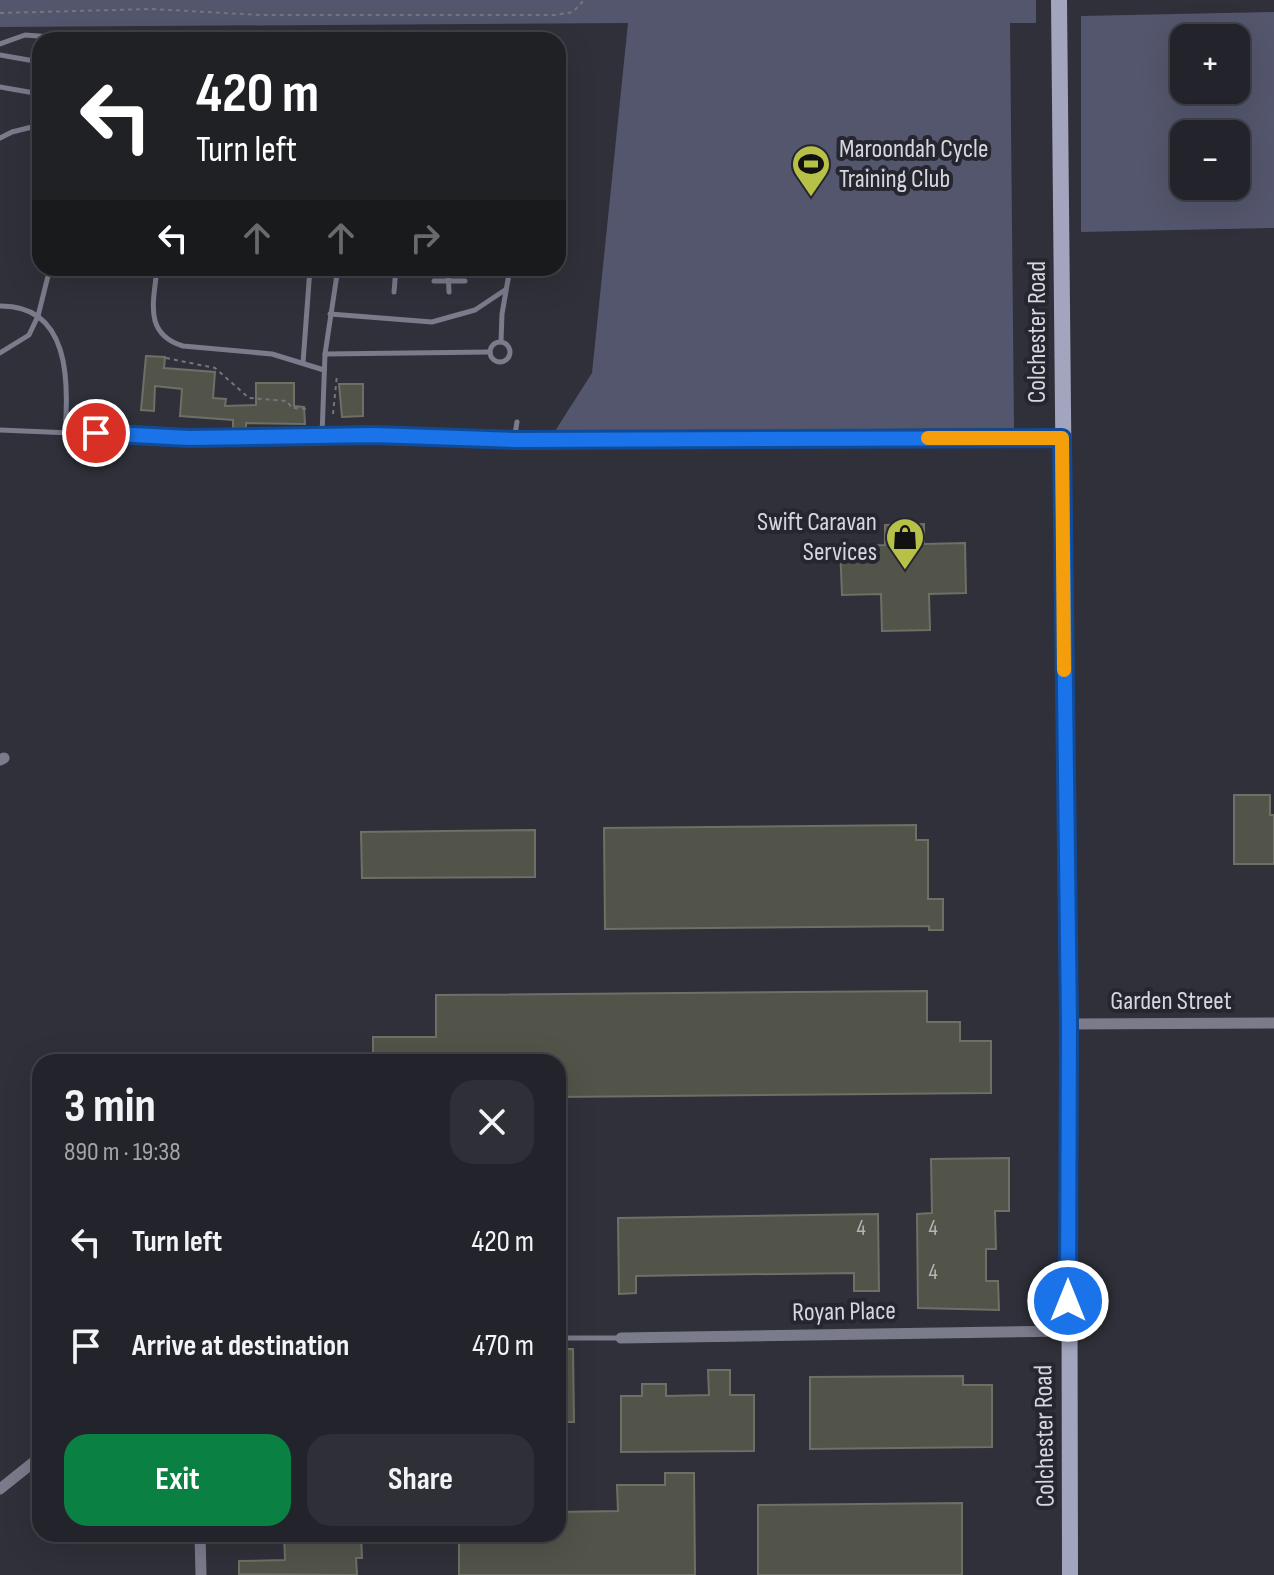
<!DOCTYPE html>
<meta charset="utf-8">
<style>
:root{--surface:#23242b;--page:#2f3037;--text:#f1f3f6;--muted:#a3a4a9;--line:#404147;--accent:#0b8043}
body{margin:0;font-family:"Sofia Sans Condensed",sans-serif;background:var(--page);color:var(--text);height:100vh;display:flex;flex-direction:column;font-size:30px;white-space:nowrap}
*{box-sizing:border-box;margin:0}
p{font-size:26px;color:var(--muted)}
.icon{flex:none;width:44px;height:44px;fill:none;stroke:currentColor;stroke-width:2;stroke-linecap:round;stroke-linejoin:round}
.map{position:relative;flex:1;overflow:hidden}
.side{position:absolute;left:32px;top:1054px;width:534px;height:488px;display:flex;flex-direction:column;background:var(--surface);border-radius:24px;box-shadow:0 8px 32px #0002,0 0 0 2px var(--line)}
.side>*{flex:none}
.banner{position:absolute;left:32px;top:32px;width:534px;height:244px;border-radius:24px;box-shadow:0 8px 32px #0002,0 0 0 2px var(--line);background:#202124;color:#fff;overflow:hidden}
.controls{position:absolute;left:1170px;top:24px;display:grid;gap:16px}
.controls a{display:grid;place-items:center;width:80px;height:80px;border-radius:16px;background:var(--surface);box-shadow:0 8px 32px #0002,0 0 0 2px var(--line);font-size:40px}
.pin{position:absolute;display:grid;place-items:center;width:68px;height:68px;color:#fff;margin:-34px;border:4px solid #fff;border-radius:50%;box-shadow:0 2px 8px #0007}
.me{position:absolute;width:88px;margin:-44px;rotate:0deg;stroke-linejoin:round;filter:drop-shadow(0 0 6px #0008)}
.turn{display:flex;align-items:center;gap:28px;height:168px;padding:0 32px;font-size:36px}
.turn .icon{width:104px;height:104px;stroke-width:2.5}
.turn b{display:block;font-size:56px;line-height:68px}
.lanes{display:flex;align-items:center;height:76px;padding:0 32px;background:#0003;justify-content:center;gap:40px;direction:ltr}
.lanes .off{opacity:.35}
.round{display:grid;place-items:center;flex:none;width:84px;height:84px;border-radius:24px;background:var(--page)}
.overview{display:flex;align-items:center;justify-content:space-between;height:136px;padding:0 32px}
h1{font-size:48px;font-weight:700;line-height:60px}
.primary-button{display:flex;gap:16px;margin-top:auto;padding:16px 32px}
.primary-button a{flex:1;height:92px;border-radius:24px;background:var(--accent);color:#fff;font-size:32px;font-weight:700;line-height:92px;text-align:center}
.primary-button a+a{background:var(--page);color:var(--text)}
ul{padding:0;list-style:none}
li{display:flex;align-items:center;gap:24px;height:104px;padding:0 32px}
li div{flex:1}
li b{display:block;font-size:30px}
li em{font-style:normal}
.map>svg:first-child{display:block}
.green{fill:#54566d;fill-rule:evenodd}
.building{fill:#52544a;stroke:#6e6f65;stroke-width:2}
.lines{fill:none;stroke-linecap:round;stroke-linejoin:round}
.path{stroke:#74757d;stroke-width:2;stroke-dasharray:4 4;stroke-linecap:butt}
.lane{stroke:#7a7b8b;stroke-width:5}
.street{stroke:#7a7b8b;stroke-width:11}
.secondary{stroke:#a3a5be;stroke-width:16}
.route-casing{stroke:#114b97;stroke-width:20}
.route{stroke:#1a73e8;stroke-width:14}
.slow{stroke:#f59e0b;stroke-width:14}
.labels{text-anchor:middle;dominant-baseline:central;stroke-width:8;stroke-linejoin:round;paint-order:stroke}
.number-label{font-size:22px;fill:#b5b6b8}
.poi-label{font-size:26px;fill:#d6d7dd;stroke:#25262f;text-anchor:start}
.street-label{font-size:26px;fill:#d6d7dd;stroke:#25262f}
</style>
<div class="map">
<svg width="1274" height="1575" viewBox="0 0 1274 1575">
<rect width="100%" height="100%" fill="#2f3039"/>
<!-- green -->
<g class="green">
<path d="M0,0H1036V23H1010L1014,428L555,431L592,373L628,23L0,27Z"/>
<path d="M1274,12V228L1081,232V16ZM1184,38H1236V90H1184ZM1236,134V186H1184V134Z"/>
</g>
<!-- building -->
<g class="building">
<path d="M146,356L165,357L164,368L215,372L213,398L226,399L225,406L256,405V383H294V406L304,407L305,424L246,423V428H233V420L180,416L182,389L155,386L154,411L141,410Z"/>
<path d="M339,384H363V416L342,417Z"/>
<path d="M924,524V544L965,543L966,593L929,594L930,630L882,631L881,594L842,595L840,546L885,545V525Z"/>
<path d="M1234,795H1270V815H1274V864H1234Z"/>
<path d="M916,825V840H928V899H943V930H929V926L605,929L604,828Z"/>
<path d="M535,830V877L362,878L361,832Z"/>
<path d="M927,991V1022H960V1041H991V1093L558,1097V1062H373V1037H436V995Z"/>
<path d="M1009,1158V1211H995L996,1249H986V1281H998L999,1310L918,1308L917,1214L932,1213L931,1159Z"/>
<path d="M878,1214L879,1291H854V1273L693,1275L636,1276V1293L619,1294L618,1218Z"/>
<path d="M558,1349H573L574,1422H558Z"/>
<path d="M708,1370H730V1395H754V1451L621,1452V1396H642V1384H666V1396L709,1395Z"/>
<path d="M963,1376V1385H992V1447L810,1449V1377Z"/>
<path d="M665,1473H694L695,1575H459V1534H558V1512L618,1511L617,1485H665Z"/>
<path d="M962,1503V1575H758V1505Z"/>
<path d="M284,1534H361L362,1558H356L357,1575L239,1574V1561L285,1560Z"/>
</g>
<g class="lines">
<!-- path -->
<g class="path">
<path d="M0,13L151,9L261,15H555L573,12L584,0"/>
<path d="M166,358L215,368L249,398L287,401L292,408L309,409"/>
<path d="M333,414L337,375"/>
</g>
<!-- lane -->
<g class="lane">
<path d="M0,44L25,35L92,40"/>
<path d="M0,55L40,62"/>
<path d="M0,87L40,94"/>
<path d="M0,138L12,132L40,125"/>
<path d="M157,268C154,301 143,334 183,346L272,354L324,370"/>
<path d="M448,268L449,292"/>
<path d="M434,281H465"/>
<path d="M394,292L396,268"/>
<path d="M0,306C70,305 69,382 65,432"/>
<path d="M330,314L432,322L475,310L505,290"/>
<path d="M501,342L502,314L510,268"/>
<circle cx="500" cy="352" r="10"/>
<path d="M0,353L29,335L38,316L50,268"/>
<path d="M325,354L490,352"/>
<path d="M303,363L310,268"/>
<path d="M0,430L189,438L322,435L514,440L1061,438"/>
<path d="M322,435L325,354L338,268"/>
<path d="M514,440L517,422"/>
<path d="M558,1338H620"/>
</g>
<!-- street -->
<g class="street">
<path d="M0,760L4,758"/>
<path d="M1069,1024L1274,1023"/>
<path d="M621,1338L1068,1331"/>
<path d="M0,1489L40,1457"/>
<path d="M200,1534L201,1575"/>
</g>
<!-- secondary -->
<path class="secondary" d="M1059,0L1069,1024L1070,1575"/>
</g>
<g class="lines">
<defs>
<path id="route" d="M96,433L189,438L374,435L514,440L1062,438L1069,1024L1068,1301"/>
</defs>
<!-- route casing -->
<use href="#route" class="route-casing"/>
<!-- route -->
<use href="#route" class="route"/>
<!-- slow -->
<path class="slow" d="M928,438H1062L1064,670"/>
</g>
<!-- icons -->
<defs>
<symbol id="stadium-pin" viewBox="-11 -11 22 30"><path d="M0 17L-7.5 6A9.5 9.5 0 1 1 7.5 6Z" fill="#b8c147" stroke="#25262f"/><path d="M0-5a6.5 5 0 1 0 0 10a6.5 5 0 1 0 0-10ZM-3.5-1.8h7v3.6h-7Z" fill="#111"/></symbol>
<symbol id="shop-pin" viewBox="-11 -11 22 30"><path d="M0 17L-7.5 6A9.5 9.5 0 1 1 7.5 6Z" fill="#b8c147" stroke="#25262f"/><path d="M-5-2.5h2.3a2.7 3.5 0 0 1 5.4 0H5L5.5 6h-11ZM-1.5-2.5h3a1.5 2.3 0 0 0-3 0Z" fill="#111"/></symbol>
</defs>
<g fill-rule="evenodd">
<use href="#stadium-pin" x="789" y="142" width="44" height="60"/>
<use href="#shop-pin" x="883" y="515" width="44" height="60"/>
</g>
<g class="labels">
<!-- number labels -->
<g class="number-label">
<text x="861" y="1228">4</text>
<text x="933" y="1228">4</text>
<text x="933" y="1272">4</text>
</g>
<!-- poi labels -->
<g class="poi-label">
<text x="839" y="149">Maroondah Cycle<tspan x="839" dy="30">Training Club</tspan></text>
<text x="877" y="522" text-anchor="end">Swift Caravan<tspan x="877" dy="30">Services</tspan></text>
</g>
<!-- street labels -->
<g class="street-label">
<text transform="translate(1037 332) rotate(-90)">Colchester Road</text>
<text x="1171" y="1001">Garden Street</text>
<text transform="translate(844 1312) rotate(-1)">Royan Place</text>
<text transform="translate(1045 1436) rotate(-91)">Colchester Road</text>
</g>
</g>
</svg>
<div class="controls">
<a>+</a>
<a>−</a>
</div>
<div class="pin" style="left:96px;top:433px;background:#d93025"><svg class="icon" aria-label="arrive" viewBox="0 0 24 24"><path d="M6 21V4h12l-3 4 3 4H6"/></svg></div>
<svg class="me" style="left:1068px;top:1301px" viewBox="-20 -20 40 40"><circle r="17" fill="#1a73e8" stroke="#fff" stroke-width="3"/><path d="M0-11L8 9 0 5-8 9z" fill="#fff"/></svg>
<div class="banner">
<div class="turn"><svg class="icon" aria-label="left" viewBox="0 0 24 24"><path d="M17 20v-9H6M10 6l-5 5 5 5"/></svg><div><b>420 m</b>Turn left</div></div>
<div class="lanes"><svg class="icon" aria-label="left" viewBox="0 0 24 24"><path d="M17 20v-9H6M10 6l-5 5 5 5"/></svg><svg class="icon off" aria-label="ahead" viewBox="0 0 24 24"><path d="M12 20V5M6 11l6-6 6 6"/></svg><svg class="icon off" aria-label="ahead" viewBox="0 0 24 24"><path d="M12 20V5M6 11l6-6 6 6"/></svg><svg class="icon off" aria-label="right" viewBox="0 0 24 24"><path d="M7 20v-9h11M14 6l5 5-5 5"/></svg></div>
</div>
<section class="side">
<div class="overview"><div><h1>3 min</h1><p>890 m · 19:38</p></div><a class="round"><svg class="icon" aria-label="close" viewBox="0 0 24 24"><path d="M6 6l12 12M18 6L6 18"/></svg></a></div>
<ul>
<li><svg class="icon" aria-label="left" viewBox="0 0 24 24"><path d="M17 20v-9H6M10 6l-5 5 5 5"/></svg><div><b>Turn left</b></div><em>420 m</em></li>
<li><svg class="icon" aria-label="arrive" viewBox="0 0 24 24"><path d="M6 21V4h12l-3 4 3 4H6"/></svg><div><b>Arrive at destination</b></div><em>470 m</em></li>
</ul>
<div class="primary-button"><a>Exit</a><a>Share</a></div>
</section>
</div>
